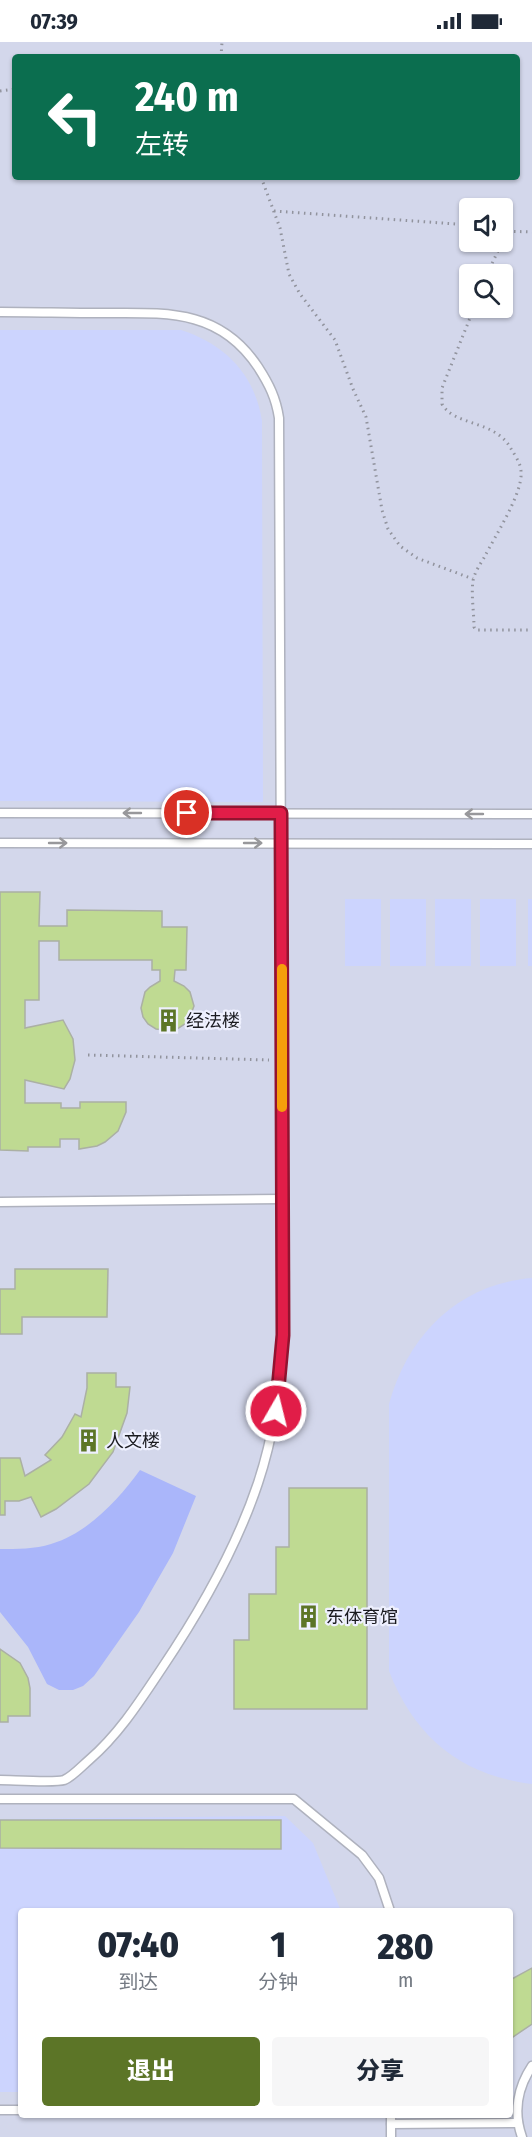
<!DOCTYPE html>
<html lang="zh">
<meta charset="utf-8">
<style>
:root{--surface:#fff;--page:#f6f6f7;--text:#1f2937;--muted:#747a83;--accent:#5c7527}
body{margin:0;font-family:"Fira Sans Condensed","Noto Sans SC",sans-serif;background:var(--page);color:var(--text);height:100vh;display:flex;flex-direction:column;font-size:22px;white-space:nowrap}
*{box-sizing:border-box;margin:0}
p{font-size:20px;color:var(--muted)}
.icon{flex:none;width:33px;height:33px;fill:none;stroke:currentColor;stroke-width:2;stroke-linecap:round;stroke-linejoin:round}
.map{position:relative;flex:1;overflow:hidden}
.side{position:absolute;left:18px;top:1866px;width:495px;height:210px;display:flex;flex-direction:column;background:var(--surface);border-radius:6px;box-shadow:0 2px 4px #0004}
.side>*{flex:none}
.hud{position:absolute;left:12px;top:12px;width:508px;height:126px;border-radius:6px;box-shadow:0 2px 4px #0004;background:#0b6e4f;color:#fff;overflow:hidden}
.fabs{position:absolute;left:459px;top:156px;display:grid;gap:12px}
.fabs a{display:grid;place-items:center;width:54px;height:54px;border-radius:6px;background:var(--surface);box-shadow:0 2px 4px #0004;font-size:30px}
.pin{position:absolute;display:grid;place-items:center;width:51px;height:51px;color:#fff;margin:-26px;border:3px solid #fff;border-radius:50%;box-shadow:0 2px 6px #0007}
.me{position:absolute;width:66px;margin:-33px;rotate:8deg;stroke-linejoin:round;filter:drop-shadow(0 0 4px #0008)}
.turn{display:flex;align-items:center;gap:21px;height:126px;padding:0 24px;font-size:27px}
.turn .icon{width:78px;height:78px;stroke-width:2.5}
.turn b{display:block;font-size:42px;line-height:51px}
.eta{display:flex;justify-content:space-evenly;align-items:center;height:102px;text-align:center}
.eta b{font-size:36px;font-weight:800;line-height:42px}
.cta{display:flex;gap:12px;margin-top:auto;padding:12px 24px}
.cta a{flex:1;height:69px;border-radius:6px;background:var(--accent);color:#fff;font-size:24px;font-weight:800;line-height:69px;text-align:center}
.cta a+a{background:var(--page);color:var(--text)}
.status{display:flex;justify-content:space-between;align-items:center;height:42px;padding:0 30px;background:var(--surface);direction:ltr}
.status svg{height:16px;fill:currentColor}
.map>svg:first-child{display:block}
.built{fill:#d3d7eb;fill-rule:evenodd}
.green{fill:#ccd4fe}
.water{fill:#aab6fa}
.building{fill:#bfda92;stroke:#abb0a4;stroke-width:1.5}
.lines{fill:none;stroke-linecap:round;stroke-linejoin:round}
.service-casing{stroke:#afb2be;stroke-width:11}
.path{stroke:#91939d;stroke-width:3;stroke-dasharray:1.5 4.5;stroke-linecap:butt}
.service{stroke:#fff;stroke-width:8}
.oneway{stroke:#98989b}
.route-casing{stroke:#92132f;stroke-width:15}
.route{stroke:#e11d48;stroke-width:10}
.slow{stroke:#f59e0b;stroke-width:10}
.labels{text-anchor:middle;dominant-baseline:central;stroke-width:4.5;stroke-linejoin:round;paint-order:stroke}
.poi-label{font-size:18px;fill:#1a1b20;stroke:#eef0fe;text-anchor:start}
</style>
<div class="status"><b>07:39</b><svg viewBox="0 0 49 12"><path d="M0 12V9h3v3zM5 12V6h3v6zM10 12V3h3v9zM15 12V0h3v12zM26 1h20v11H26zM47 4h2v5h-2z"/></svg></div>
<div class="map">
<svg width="532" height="2095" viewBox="0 0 532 2095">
<rect width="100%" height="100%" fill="#e0e3f0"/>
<!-- built -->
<path class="built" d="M0,0H532V2095H0ZM15,15H518V135H15ZM470,166H502V200H470ZM470,232H502V266H470ZM21,1869H510V2073H21Z"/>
<!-- green -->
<g class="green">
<path d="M0,288H181C225,302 255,333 262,379L263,760L0,759Z"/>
<rect x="345" y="857" width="36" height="67"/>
<rect x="390" y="857" width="36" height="67"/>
<rect x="435" y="857" width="36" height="67"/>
<rect x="480" y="857" width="36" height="67"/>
<rect x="528" y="857" width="4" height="67"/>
<path d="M532,1236V1742C461,1733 415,1696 389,1629V1362C408,1293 458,1242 532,1236Z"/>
<path d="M285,1774L313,1801L341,1869H21V2050H0V1777Z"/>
</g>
<!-- water -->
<path class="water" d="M140,1428L196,1454L173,1511L139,1570L94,1634L83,1644L73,1648H59L47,1642L28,1605L0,1570V1507C17,1507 35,1507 51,1502C88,1491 118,1458 140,1428Z"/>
<!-- building -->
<g class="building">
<path d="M0,850H40L39,884H67V868L162,869V885H187L186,928H175L174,939L184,944L190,950L194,964L188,980L174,989L156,987L148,982L143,975L141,966L145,950L150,945L160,939V928H152V918H59V899H39V958H25V986L63,978L73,997L75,1018L70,1037L64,1047L25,1038V1061H61V1066H80V1060H126V1070L118,1089L105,1100L97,1104L79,1107V1097H60V1105H28V1109L0,1108Z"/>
<path d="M15,1227H108L107,1275H22V1292H0V1247H15Z"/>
<path d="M87,1331H116V1345H130L127,1371L113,1410L89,1442L56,1467L41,1475L31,1455L19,1459H5V1473H0V1416H20L25,1434L51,1418L45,1413L62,1395L75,1372L81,1375L87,1346Z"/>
<path d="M289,1446H367V1667H234V1598H249V1552H276V1505H289Z"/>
<path d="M0,1607L20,1621L28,1636L30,1646V1674H8V1680H0Z"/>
<path d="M0,1778H281V1807L0,1806Z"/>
<path d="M532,1926V1982L510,1997V1938Z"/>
</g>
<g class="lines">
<defs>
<g id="service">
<path d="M0,270C34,270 68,271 102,271C165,271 219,266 258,325C269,342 276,356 279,376L283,1293C281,1343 274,1393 258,1441C236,1507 201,1568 162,1626C140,1659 119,1692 89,1718C82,1724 72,1735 64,1738C55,1741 12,1738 0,1738"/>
<path d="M0,771L532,772"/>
<path d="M0,801L532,802"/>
<path d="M0,1160L283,1157"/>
<path d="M0,1757H294L362,1813L379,1836L390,1869"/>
<path d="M0,2068H21"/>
<path d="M391,2073V2095"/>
<path d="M391,2082L518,2081"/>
<path d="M522,2095C513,2070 518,2045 532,2024"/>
</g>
</defs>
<!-- service casing -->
<use href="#service" class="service-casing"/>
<!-- path -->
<g class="path">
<path d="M221,15L222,0"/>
<path d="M0,49L15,47"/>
<path d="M261,135L280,186L289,232L300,252L335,298L353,347L366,375L382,468L388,487L400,504L417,516L473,537"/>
<path d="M274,169L470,183"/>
<path d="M502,189L532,190"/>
<path d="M487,232L507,190"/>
<path d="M474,266L442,346V362C454,384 494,378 510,405C514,412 521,421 521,430C523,451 495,494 485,514C481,521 474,531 473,539C471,553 474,570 474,585L476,588H532"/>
<path d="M88,1013L269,1018"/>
</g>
<!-- service -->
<use href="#service" class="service"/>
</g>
<!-- one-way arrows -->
<defs><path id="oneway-shaft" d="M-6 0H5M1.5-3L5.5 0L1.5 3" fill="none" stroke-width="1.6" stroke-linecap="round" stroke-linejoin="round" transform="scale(1.5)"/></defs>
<g class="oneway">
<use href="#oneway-shaft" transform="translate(132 771) rotate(-180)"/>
<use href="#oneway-shaft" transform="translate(474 772) rotate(-180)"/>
<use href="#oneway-shaft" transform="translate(58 801)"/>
<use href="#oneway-shaft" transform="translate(253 801)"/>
</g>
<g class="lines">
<defs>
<path id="route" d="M187,771H281L283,1293L276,1369"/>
</defs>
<!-- route casing -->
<use href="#route" class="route-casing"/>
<!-- route -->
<use href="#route" class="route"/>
<!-- slow -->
<path class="slow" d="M282,927V1065"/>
</g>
<!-- icons -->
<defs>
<symbol id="building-bare" viewBox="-9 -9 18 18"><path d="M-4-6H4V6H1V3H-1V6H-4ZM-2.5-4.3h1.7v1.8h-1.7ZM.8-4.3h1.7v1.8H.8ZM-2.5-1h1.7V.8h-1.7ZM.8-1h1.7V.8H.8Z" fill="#5c7527" stroke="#eef0fe" stroke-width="2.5" paint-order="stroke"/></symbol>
</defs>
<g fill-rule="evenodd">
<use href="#building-bare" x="152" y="962" width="33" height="33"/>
<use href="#building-bare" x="72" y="1382" width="33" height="33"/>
<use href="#building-bare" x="292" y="1558" width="33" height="33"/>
</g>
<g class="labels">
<!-- poi labels -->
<g class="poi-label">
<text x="186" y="979">经法楼</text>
<text x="106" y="1399">人文楼</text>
<text x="326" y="1575">东体育馆</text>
</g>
</g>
</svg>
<div class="fabs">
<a><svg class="icon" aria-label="sound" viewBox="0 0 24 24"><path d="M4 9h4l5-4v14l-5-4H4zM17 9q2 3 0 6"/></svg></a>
<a><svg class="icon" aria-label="search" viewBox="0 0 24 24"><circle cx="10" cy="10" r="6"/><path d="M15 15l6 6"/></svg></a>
</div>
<div class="pin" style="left:187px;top:771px;background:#d93025"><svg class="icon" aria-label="arrive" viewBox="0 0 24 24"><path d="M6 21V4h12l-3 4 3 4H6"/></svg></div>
<svg class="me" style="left:276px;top:1369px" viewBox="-20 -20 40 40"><circle r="17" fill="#e11d48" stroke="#fff" stroke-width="3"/><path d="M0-11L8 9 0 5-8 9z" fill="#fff"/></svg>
<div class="hud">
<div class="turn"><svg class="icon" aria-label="left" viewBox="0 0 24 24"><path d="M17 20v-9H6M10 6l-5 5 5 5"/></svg><div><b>240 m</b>左转</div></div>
</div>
<section class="side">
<div class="eta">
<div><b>07:40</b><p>到达</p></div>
<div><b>1</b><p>分钟</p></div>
<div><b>280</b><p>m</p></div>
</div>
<div class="cta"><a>退出</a><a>分享</a></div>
</section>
</div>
